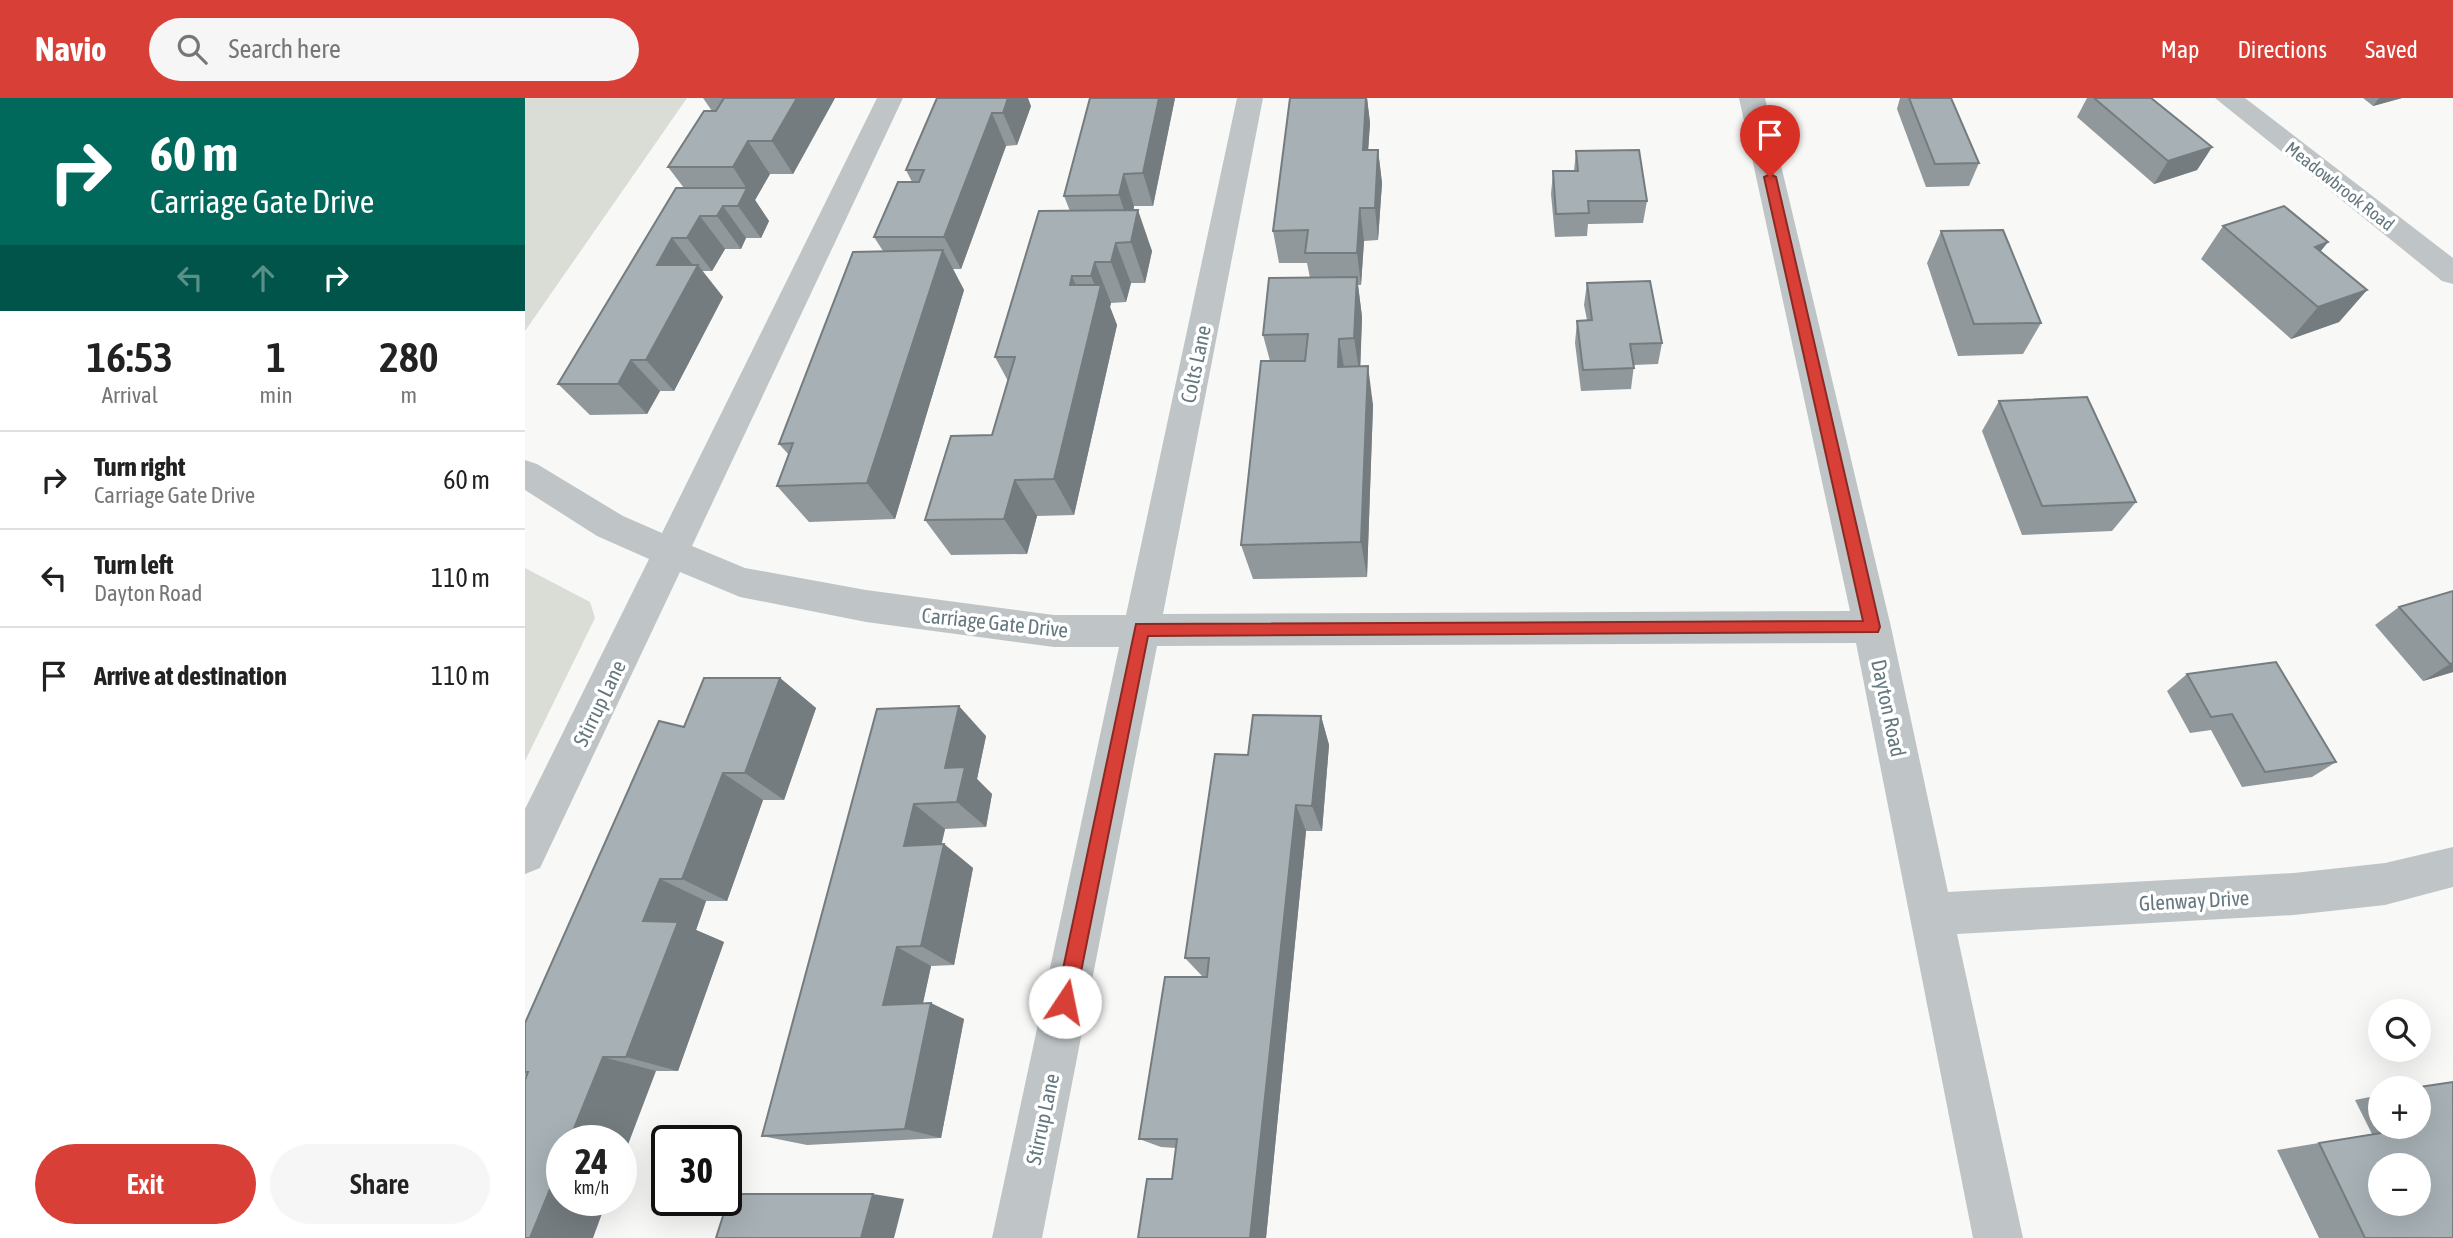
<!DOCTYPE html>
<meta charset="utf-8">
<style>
:root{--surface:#fff;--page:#f6f6f6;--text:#222;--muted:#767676;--line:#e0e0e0;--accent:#d83f36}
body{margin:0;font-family:"Asap Condensed",sans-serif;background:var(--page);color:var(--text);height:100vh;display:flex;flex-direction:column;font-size:26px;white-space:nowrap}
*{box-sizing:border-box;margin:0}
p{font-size:23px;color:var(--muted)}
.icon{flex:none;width:38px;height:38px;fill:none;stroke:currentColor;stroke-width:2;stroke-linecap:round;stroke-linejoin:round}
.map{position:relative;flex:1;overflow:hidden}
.panel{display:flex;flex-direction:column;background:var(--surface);width:525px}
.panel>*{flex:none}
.hud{background:#00695c;color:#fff;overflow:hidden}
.buttons{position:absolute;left:1843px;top:901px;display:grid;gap:14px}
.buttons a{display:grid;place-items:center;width:63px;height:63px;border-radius:50%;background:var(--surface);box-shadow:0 7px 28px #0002;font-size:35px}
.speed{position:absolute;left:21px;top:1027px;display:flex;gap:14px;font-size:35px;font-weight:700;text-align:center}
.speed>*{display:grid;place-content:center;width:91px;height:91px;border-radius:50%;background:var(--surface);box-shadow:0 7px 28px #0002;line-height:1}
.speed small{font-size:18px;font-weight:400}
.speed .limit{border:4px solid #111;border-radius:10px;background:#fff;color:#111}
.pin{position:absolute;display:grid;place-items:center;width:60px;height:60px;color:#fff;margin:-72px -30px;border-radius:50% 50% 50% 0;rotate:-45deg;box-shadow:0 0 7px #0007}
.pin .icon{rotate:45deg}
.me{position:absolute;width:77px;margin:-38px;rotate:11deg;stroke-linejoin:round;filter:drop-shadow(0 0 5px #0008)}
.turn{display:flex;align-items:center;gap:24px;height:147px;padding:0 35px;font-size:32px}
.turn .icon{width:91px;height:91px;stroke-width:2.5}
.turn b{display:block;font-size:49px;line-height:60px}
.lanes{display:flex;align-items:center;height:66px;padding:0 35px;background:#0003;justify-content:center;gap:35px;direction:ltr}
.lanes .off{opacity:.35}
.eta{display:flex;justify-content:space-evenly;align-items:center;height:119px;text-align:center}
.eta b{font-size:42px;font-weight:600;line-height:49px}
.button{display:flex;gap:14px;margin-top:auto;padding:14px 35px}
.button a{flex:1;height:80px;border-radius:42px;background:var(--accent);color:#fff;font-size:28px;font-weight:600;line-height:80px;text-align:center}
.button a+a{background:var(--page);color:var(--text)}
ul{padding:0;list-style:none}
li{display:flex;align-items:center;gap:21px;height:98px;padding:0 35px;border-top:2px solid var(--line)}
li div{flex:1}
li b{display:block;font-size:26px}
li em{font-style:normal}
header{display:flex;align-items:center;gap:42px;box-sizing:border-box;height:98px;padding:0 35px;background:var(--accent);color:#fff}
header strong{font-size:33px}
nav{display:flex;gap:38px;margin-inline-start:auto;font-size:24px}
.search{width:490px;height:63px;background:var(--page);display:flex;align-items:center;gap:18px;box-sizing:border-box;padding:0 24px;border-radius:38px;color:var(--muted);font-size:26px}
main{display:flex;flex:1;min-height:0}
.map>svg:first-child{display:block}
.green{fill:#d9ddd5}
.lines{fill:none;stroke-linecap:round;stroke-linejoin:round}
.minor{fill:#bfc5c7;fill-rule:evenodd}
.wall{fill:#90989c}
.shaded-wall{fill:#757c7f}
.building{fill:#a7b1b5;stroke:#757c7f;stroke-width:2;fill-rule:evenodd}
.route{fill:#d83f36;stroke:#8c2923;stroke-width:2}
.labels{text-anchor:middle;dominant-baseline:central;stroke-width:7;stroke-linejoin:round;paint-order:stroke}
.far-street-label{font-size:18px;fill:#65787f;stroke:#fff}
.street-label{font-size:21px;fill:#65787f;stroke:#fff}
</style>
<header>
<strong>Navio</strong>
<div class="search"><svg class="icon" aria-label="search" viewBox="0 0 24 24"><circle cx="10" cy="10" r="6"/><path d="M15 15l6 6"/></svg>Search here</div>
<nav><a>Map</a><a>Directions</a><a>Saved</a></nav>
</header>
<main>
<section class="panel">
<div class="hud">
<div class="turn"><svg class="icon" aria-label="right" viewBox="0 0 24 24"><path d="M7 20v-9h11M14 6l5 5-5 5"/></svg><div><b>60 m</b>Carriage Gate Drive</div></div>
<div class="lanes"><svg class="icon off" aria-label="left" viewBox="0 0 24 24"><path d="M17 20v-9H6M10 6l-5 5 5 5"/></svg><svg class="icon off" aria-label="ahead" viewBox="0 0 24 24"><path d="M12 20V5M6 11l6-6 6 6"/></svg><svg class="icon" aria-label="right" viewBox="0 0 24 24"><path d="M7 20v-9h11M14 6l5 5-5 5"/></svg></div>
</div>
<div class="eta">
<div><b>16:53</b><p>Arrival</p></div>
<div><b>1</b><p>min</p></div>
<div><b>280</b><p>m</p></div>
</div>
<ul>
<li><svg class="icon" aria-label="right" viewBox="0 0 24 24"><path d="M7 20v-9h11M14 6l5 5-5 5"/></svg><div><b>Turn right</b><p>Carriage Gate Drive</p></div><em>60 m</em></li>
<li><svg class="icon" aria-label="left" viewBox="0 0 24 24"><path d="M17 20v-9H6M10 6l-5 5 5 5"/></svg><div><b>Turn left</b><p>Dayton Road</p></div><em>110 m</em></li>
<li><svg class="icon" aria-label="arrive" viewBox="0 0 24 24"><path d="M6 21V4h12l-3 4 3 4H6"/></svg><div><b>Arrive at destination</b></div><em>110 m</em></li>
</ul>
<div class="button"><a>Exit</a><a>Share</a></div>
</section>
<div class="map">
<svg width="1928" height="1140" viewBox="0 0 1928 1140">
<rect width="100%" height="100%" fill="#f8f8f6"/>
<!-- green -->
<g class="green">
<path d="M0,0H162L0,233Z"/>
<path d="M0,470L65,504L70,520L0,663Z"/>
</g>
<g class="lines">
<!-- minor -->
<g class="minor">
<path d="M352,0H378L167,448L220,470L341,492L529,517H601L712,0H738L638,516L1325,513L1214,0H1240L1366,529L1423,794L1769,775L1860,765L1928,749V789L1860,807L1769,817L1432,836L1498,1140H1448L1331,545L632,548L517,1140H467L594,549H529L341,524L215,499L155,474L15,770L0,776V711L124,461L72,438L0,392V362L12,366L98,418L137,435Z"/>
<path d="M1690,0H1720L1928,160V186L1917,183Z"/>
</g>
</g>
<!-- wall -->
<g class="wall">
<path d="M178,0H310L268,76H245L230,102L244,123L236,140H221L216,151H200L187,173H177L198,199L149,293H135L122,316L65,317L33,286L159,90L143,69L187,13Z"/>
<path d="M412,0L506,8L492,47L481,48L436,171H428L439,192L370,421L284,424L252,388L264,357L254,346L358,153L349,139L387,84L381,72Z"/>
<path d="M650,0L628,108H609V112L627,153L620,185H606L601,204L586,205L585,209L592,227L549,417L512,418L502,456L426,457L400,422L467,337L483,283L470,259L545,113L539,98Z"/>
<path d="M765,0H842L845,25L843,52H853L857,85L853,142L839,143L836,187H833L837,219L835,268L848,307L842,479L728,481L716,447L745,263L738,237L785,180L782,165H754L748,133Z"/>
<path d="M1375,0H1426L1454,65L1444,88L1401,89L1372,11Z"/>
<path d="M1562,0H1626L1687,49L1672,72L1629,86L1552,19Z"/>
<path d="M1838,0H1877L1848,8Z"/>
<path d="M1051,53L1122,103L1118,125L1063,126L1062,138L1030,139L1026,96L1028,73H1049Z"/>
<path d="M1698,128L1803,144L1795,154L1842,192L1814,224L1766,241L1676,161Z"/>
<path d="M1416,133L1516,225L1498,256L1433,258L1402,165Z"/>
<path d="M1062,185L1137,245L1133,266L1109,267L1106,291L1056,293L1050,245L1052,223L1062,222L1059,207Z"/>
<path d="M1474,303L1611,404L1587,433L1497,437L1457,333Z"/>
<path d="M1928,493V574L1898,583L1850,527L1874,509Z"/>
<path d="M1662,576L1811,664L1787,679L1717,689L1686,632L1665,635L1642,593Z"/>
<path d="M255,580L291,610L259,702H238L202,803H181L171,832L199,844L153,973H131L0,978V925L159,629Z"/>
<path d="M352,611L461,638L452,681L467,696L461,729L420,731L416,746H419L448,770L429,867L406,868L398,905L439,921L416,1040L282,1047L237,1038Z"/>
<path d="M796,618L804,647L797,733H781L741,1140H613L647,1081L651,1050L636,1049L614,1041L682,879V878H677L660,860Z"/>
<path d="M1855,997V1029H1894L1928,1140H1794L1752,1052L1847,1036L1830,1002Z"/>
</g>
<!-- shaded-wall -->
<g class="shaded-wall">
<path d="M272,0H310L268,76L247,43Z"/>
<path d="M483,0H503L506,8L492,47L478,15Z"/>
<path d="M634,0H650L628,108L618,75Z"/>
<path d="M841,0H842L845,25L841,85L838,52Z"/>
<path d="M1854,0H1877L1848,8Z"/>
<path d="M467,15L481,48L436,171L419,139Z"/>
<path d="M223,43L245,76L230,102L244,123L236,140L213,108L222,91L208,69Z"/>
<path d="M1687,49L1672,72L1629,86L1643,63Z"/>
<path d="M853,52L857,85L853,142L850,110Z"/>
<path d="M599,76L609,108L605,130L594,97Z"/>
<path d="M198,108L221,140L216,151L192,118Z"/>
<path d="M835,110L839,143L836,187L832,155Z"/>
<path d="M613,112L627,153L620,185L606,144Z"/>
<path d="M175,118L200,151L187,173L162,140Z"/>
<path d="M147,140L171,171L173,167L198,199L149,293L121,262L132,167Z"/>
<path d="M1803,144L1777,176L1790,149Z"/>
<path d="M591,145L606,185L601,204L586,164Z"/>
<path d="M418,152L439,192L370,421L342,385Z"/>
<path d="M570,164L586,205L585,209L592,227L549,417L529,381L574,197L566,178Z"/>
<path d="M547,178L564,218L545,187Z"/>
<path d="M832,179L837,219L835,279L829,240Z"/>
<path d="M1842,192L1814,224L1766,241L1793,209Z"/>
<path d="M814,241L821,280L813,269Z"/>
<path d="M106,262L135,293L122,316L93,286Z"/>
<path d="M843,268L848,307L842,479L836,444Z"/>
<path d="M490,382L512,418L502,456L479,421Z"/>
<path d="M1928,565V574L1898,583L1925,566Z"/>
<path d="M255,580L291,610L259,702L220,675Z"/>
<path d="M434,608L461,638L452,681L467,696L461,729L432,704L420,670Z"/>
<path d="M796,618L804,647L797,733L787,708Z"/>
<path d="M198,675L238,702L202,803L157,781Z"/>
<path d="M389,706L420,731L411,772L379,748Z"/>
<path d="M771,707L781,733L741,1140H725Z"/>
<path d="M419,746L448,770L429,867L396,848Z"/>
<path d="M135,781L181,803L171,832L199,844L153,973L101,959L118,823Z"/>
<path d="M372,849L406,868L394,923L358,907Z"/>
<path d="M406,905L439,921L416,1040L380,1031Z"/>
<path d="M78,959L131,973L96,1065V1043H44Z"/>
<path d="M37,1062V1102H82L68,1140H5Z"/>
<path d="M348,1096L379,1101L369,1140H336Z"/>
</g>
<!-- building -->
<g class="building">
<path d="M199,0H272L247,43H223L208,69H143L179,13H191Z"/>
<path d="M412,0H483L478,15H467L419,139H349L373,84H394L399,72H381Z"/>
<path d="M565,0H634L618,75L599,76L594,97L539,98Z"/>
<path d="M765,0H841L838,52H853L850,110H835L832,155H780L783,132L748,133Z"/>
<path d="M1384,0H1426L1454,65L1410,66Z"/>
<path d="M1569,0H1626L1687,49L1643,63Z"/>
<path d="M1114,52L1122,103H1063L1064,115L1031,116L1028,73H1053L1051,53Z"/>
<path d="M151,90H222L213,108H198L192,118H175L162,140H147L132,167H173L121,262H106L93,286H33Z"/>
<path d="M1759,108L1803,144L1790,149L1842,192L1793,209L1698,128Z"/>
<path d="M613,112L606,144L591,145L586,164H570L566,178H547L545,187H576L529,381L490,382L479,421L400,422L426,338L467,337L490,259H470L514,113Z"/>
<path d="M1478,132L1516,225L1449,226L1416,133Z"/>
<path d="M418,152L342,385L252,388L268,345L254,346L328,154Z"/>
<path d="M832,179L829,240L814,241L813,269L843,268L836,444L716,447L736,263H780L783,236L738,237L744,180Z"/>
<path d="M1125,183L1137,245L1105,246L1109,270L1058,272L1052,223L1067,222L1062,185Z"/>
<path d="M1562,299L1611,404L1517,408L1474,303Z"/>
<path d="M1928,493V565L1925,566L1874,509Z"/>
<path d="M1751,564L1811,664L1740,674L1707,616L1686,619L1662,576Z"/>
<path d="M179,580H255L220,675H198L157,781H135L118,823L153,824L101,959H78L44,1043H37V1062L5,1140H0V982L3,974H0V925L134,623L159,629Z"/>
<path d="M434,608L420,670L440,669L432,704L389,706L379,748L419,746L396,848L372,849L358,907L406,905L380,1031L237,1038L352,611Z"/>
<path d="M728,617L796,618L787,708L771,707L725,1140H613L622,1081H647L652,1041H614L640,879H682L684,860H660L690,656L723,657Z"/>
<path d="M1928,984V1140H1840L1794,1045L1894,1029V990H1888ZM1855,1068H1894V1106H1855Z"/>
<path d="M205,1096H348L336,1140H191Z"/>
</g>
<!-- route -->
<path class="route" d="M1245,76L1251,79L1355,529L1353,534L623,538L550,904L547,911L540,913L534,911L531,904L611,526L1338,523L1239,79Z"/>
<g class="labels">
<!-- far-street labels -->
<g class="far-street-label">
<text transform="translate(1815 88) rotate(38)">Meadowbrook Road</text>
</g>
<!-- street labels -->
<g class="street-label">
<text transform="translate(670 266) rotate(-78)">Colts Lane</text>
<text transform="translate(470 524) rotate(6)">Carriage Gate Drive</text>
<text transform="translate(74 605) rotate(-64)">Stirrup Lane</text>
<text transform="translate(1364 610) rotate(78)">Dayton Road</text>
<text transform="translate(1669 802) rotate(-3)">Glenway Drive</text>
<text transform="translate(517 1021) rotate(-78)">Stirrup Lane</text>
</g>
</g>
</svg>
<div class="buttons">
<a><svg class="icon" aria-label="search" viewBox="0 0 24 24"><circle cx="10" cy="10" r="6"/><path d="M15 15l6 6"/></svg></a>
<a>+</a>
<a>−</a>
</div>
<div class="speed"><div>24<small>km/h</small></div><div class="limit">30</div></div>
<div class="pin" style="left:1245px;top:79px;background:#d93025"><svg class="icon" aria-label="arrive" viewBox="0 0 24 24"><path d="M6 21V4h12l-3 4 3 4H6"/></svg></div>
<svg class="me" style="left:540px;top:904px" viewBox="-20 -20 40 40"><circle r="19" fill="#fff"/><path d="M0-13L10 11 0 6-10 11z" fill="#d83f36"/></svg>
</div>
</main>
